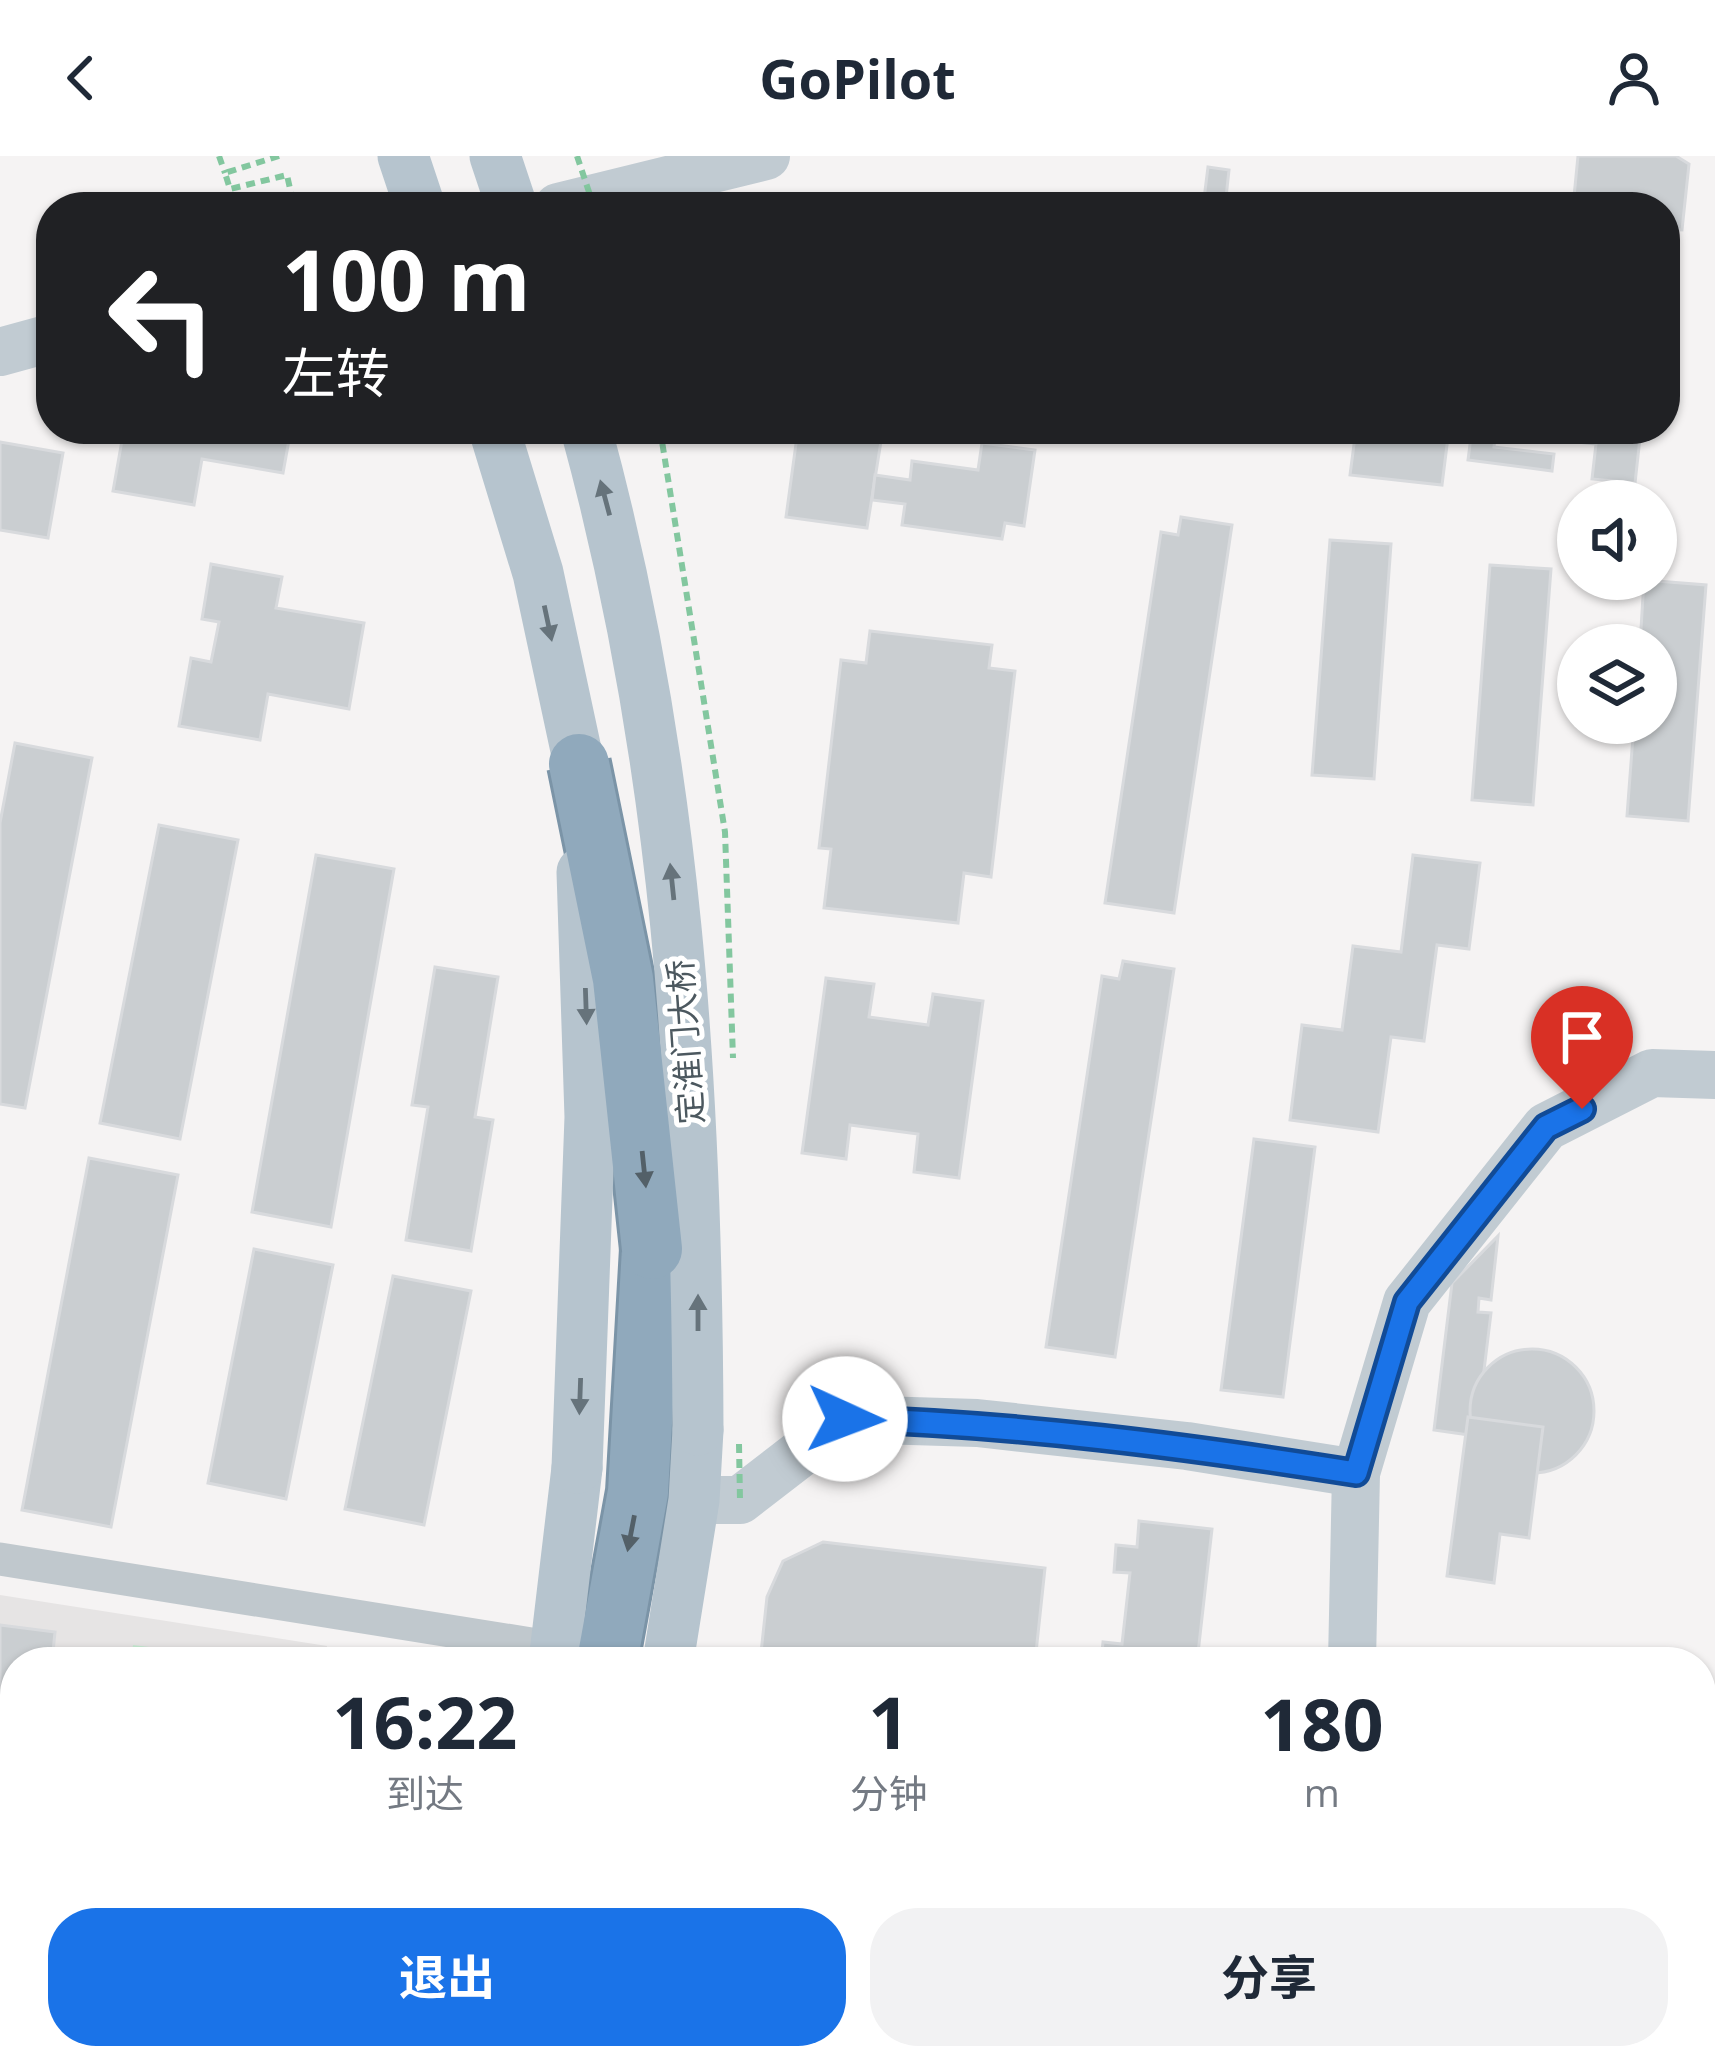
<!DOCTYPE html>
<html lang="zh">
<meta charset="utf-8">
<style>
:root{--surface:#fff;--page:#f2f2f3;--text:#1f2937;--muted:#747a83;--accent:#1a73e8}
body{margin:0;font-family:"Open Sans","Noto Sans SC",sans-serif;background:var(--page);color:var(--text);height:100vh;display:flex;flex-direction:column;font-size:45px;white-space:nowrap}
*{box-sizing:border-box;margin:0}
p{font-size:39px;color:var(--muted)}
.icon{flex:none;width:66px;height:66px;fill:none;stroke:currentColor;stroke-width:2;stroke-linecap:round;stroke-linejoin:round}
.map{position:relative;flex:1;overflow:hidden}
.sheet{position:absolute;left:0px;top:1491px;width:1716px;height:423px;display:flex;flex-direction:column;background:var(--surface);border-radius:48px 48px 0 0;box-shadow:0 3px 9px #0004}
.sheet>*{flex:none}
.top-card{position:absolute;left:36px;top:36px;width:1644px;height:252px;border-radius:48px;box-shadow:0 3px 9px #0004;background:#202124;color:#fff;overflow:hidden}
.buttons{position:absolute;left:1557px;top:324px;display:grid;gap:24px}
.buttons a{display:grid;place-items:center;width:120px;height:120px;border-radius:50%;background:var(--surface);box-shadow:0 3px 9px #0004;font-size:60px}
.pin{position:absolute;display:grid;place-items:center;width:102px;height:102px;color:#fff;margin:-123px -51px;border-radius:50% 50% 50% 0;rotate:-45deg;box-shadow:0 0 12px #0007}
.pin .icon{rotate:45deg}
.me{position:absolute;width:132px;margin:-66px;rotate:92deg;stroke-linejoin:round;filter:drop-shadow(0 0 9px #0008)}
.turn{display:flex;align-items:center;gap:42px;height:252px;padding:0 48px;font-size:54px}
.turn .icon{width:156px;height:156px;stroke-width:2.5}
.turn b{display:block;font-size:84px;line-height:102px}
.eta{display:flex;justify-content:space-evenly;align-items:center;height:204px;text-align:center}
.eta b{font-size:72px;font-weight:700;line-height:84px}
.action{display:flex;gap:24px;margin-top:auto;padding:24px 48px}
.action a{flex:1;height:138px;border-radius:48px;background:var(--accent);color:#fff;font-size:48px;font-weight:700;line-height:138px;text-align:center}
.action a+a{background:var(--page);color:var(--text)}
header{display:flex;justify-content:space-between;align-items:center;height:156px;padding:0 48px;background:var(--surface);font-size:54px;font-weight:700}
.map>svg:first-child{display:block}
.education{fill:#e6e4e4}
.green{fill:#c8ecd3}
.building{fill:#caced1;stroke:#d8dadd;stroke-width:3}
.lines{fill:none;stroke-linecap:round;stroke-linejoin:round}
.highway-casing{stroke:#7b94a7;stroke-width:66}
.path{stroke:#83c79f;stroke-width:6;stroke-dasharray:9 6;stroke-linecap:butt}
.street{stroke:#c0c8cd;stroke-width:33}
.secondary{stroke:#c1cbd2;stroke-width:48}
.primary{stroke:#b6c4ce;stroke-width:51}
.highway{stroke:#90a9bc;stroke-width:60}
.highway-bridge-casing{stroke:#7b94a7;stroke-width:66;stroke-linecap:butt}
.path-bridge{stroke:#83c79f;stroke-width:6;stroke-dasharray:9 6;stroke-linecap:butt}
.primary-bridge{stroke:#b6c4ce;stroke-width:51}
.highway-bridge{stroke:#90a9bc;stroke-width:60}
.oneway{fill:#66737b}
.oneway2{fill:#536068}
.route-casing{stroke:#114b97;stroke-width:30}
.route{stroke:#1a73e8;stroke-width:21}
.labels{text-anchor:middle;dominant-baseline:central;stroke-width:10;stroke-linejoin:round;paint-order:stroke}
.street-label{font-size:33px;fill:#4c585f;stroke:#fff}
</style>
<header><svg class="icon" aria-label="back" viewBox="0 0 24 24"><path d="M15 5l-7 7 7 7"/></svg>GoPilot<svg class="icon" aria-label="person" viewBox="0 0 24 24"><circle cx="12" cy="8" r="4"/><path d="M4 21q1-7 8-7t8 7"/></svg></header>
<div class="map">
<svg width="1715" height="1913" viewBox="0 0 1715 1913">
<rect width="100%" height="100%" fill="#f5f3f3"/>
<!-- education -->
<path class="education" d="M0,1439L327,1490L325,1506H15V1748L0,1746Z"/>
<!-- green -->
<path class="green" d="M133,1489L267,1506H131Z"/>
<!-- building -->
<g class="building">
<path d="M1578,0H1676L1689,8L1682,74L1665,73V51H1573Z"/>
<path d="M1208,11L1229,14L1225,51H1203Z"/>
<path d="M124,273H291L283,317L202,303L194,349L113,335Z"/>
<path d="M798,273H883L867,372L786,361Z"/>
<path d="M1356,273H1449L1442,329L1350,319Z"/>
<path d="M1472,273H1496L1494,291L1554,298L1552,315L1468,304Z"/>
<path d="M1577,273H1641L1635,327L1592,323L1596,288L1576,286Z"/>
<path d="M0,286L63,297L48,382L0,374Z"/>
<path d="M982,287L1035,294L1024,370L1005,367L1002,383L902,369L905,348L872,344L875,319L910,324L912,305L978,314Z"/>
<path d="M1181,361L1232,369L1174,757L1105,747L1161,376L1178,379Z"/>
<path d="M1330,384L1391,388L1374,623L1312,619Z"/>
<path d="M211,408L282,421L276,452L364,467L349,553L268,538L260,584L179,570L191,502L211,506L219,466L202,463Z"/>
<path d="M1490,409L1551,413L1533,649L1472,644Z"/>
<path d="M1644,424L1706,429L1688,665L1627,660L1634,567H1656V489H1640Z"/>
<path d="M870,475L992,489L989,512L1015,515L991,721L964,717L958,767L824,752L831,693L819,692L841,504L866,507Z"/>
<path d="M15,587L92,602L25,952L0,948V667Z"/>
<path d="M159,669L238,684L180,983L100,967Z"/>
<path d="M316,699L394,713L331,1071L252,1056Z"/>
<path d="M1413,699L1480,707L1469,793L1437,789L1424,885L1391,881L1378,976L1290,964L1302,869L1342,874L1353,790L1401,796Z"/>
<path d="M1123,805L1174,813L1115,1201L1046,1191L1102,820L1119,823Z"/>
<path d="M435,811L498,821L475,961L493,964L471,1095L406,1084L428,951L412,949Z"/>
<path d="M826,822L874,828L869,861L928,869L933,838L983,845L959,1022L914,1016L918,978L850,969L846,1003L802,997Z"/>
<path d="M1254,983L1315,991L1283,1241L1221,1234Z"/>
<path d="M89,1002L178,1019L111,1371L22,1354Z"/>
<path d="M1498,1080L1491,1144L1479,1142L1478,1156L1491,1157L1476,1280L1434,1274L1452,1127Z"/>
<path d="M254,1093L333,1109L286,1343L208,1327Z"/>
<path d="M393,1120L471,1135L424,1369L345,1353Z"/>
<circle cx="1532" cy="1255" r="62"/>
<path d="M1468,1261L1543,1271L1529,1382L1500,1378L1494,1427L1447,1420Z"/>
<path d="M1139,1365L1212,1373L1197,1506H1101L1103,1486L1122,1488L1130,1417L1114,1416L1116,1389L1137,1391Z"/>
<path d="M823,1386L1045,1412L1035,1506H760L767,1441L783,1405Z"/>
<path d="M0,1469L55,1476L52,1506H15V1708L0,1706Z"/>
<path d="M1701,1647L1715,1649V1771L1701,1769Z"/>
<path d="M0,1792L15,1794L14,1913H0Z"/>
<path d="M151,1899H219L217,1913H149Z"/>
<path d="M318,1899H386L384,1913H316Z"/>
<path d="M756,1899H870L867,1913H753Z"/>
<path d="M1359,1899H1408L1418,1901L1416,1913H1357Z"/>
<path d="M1533,1899H1606L1604,1913H1531Z"/>
</g>
<g class="lines">
<defs>
<g id="highway">
<path d="M607,1506L638,1336L652,1093"/>
<path d="M529,1913L532,1899"/>
<path d="M593,1913L596,1899"/>
</g>
</defs>
<!-- highway casing -->
<use href="#highway" class="highway-casing"/>
<!-- path -->
<g class="path">
<path d="M219,0L225,17"/>
<path d="M279,0L225,17L230,33L287,19L294,51"/>
</g>
<!-- street -->
<path class="street" d="M0,1403L556,1492"/>
<!-- secondary -->
<g class="secondary">
<path d="M558,51L766,0"/>
<path d="M0,196L51,182"/>
<path d="M694,1344H740L845,1263L977,1267L1187,1290L1356,1317"/>
<path d="M1352,1506L1356,1317L1407,1146L1546,971L1652,917L1715,919"/>
<path d="M1303,1913L1305,1899"/>
</g>
<!-- primary -->
<g class="primary">
<path d="M403,0L420,51"/>
<path d="M495,0L512,51"/>
<path d="M494,273L538,417L579,608"/>
<path d="M554,1506L577,1312"/>
<path d="M668,1506L694,1344L698,1274"/>
<path d="M480,1913L482,1899"/>
</g>
<!-- highway -->
<use href="#highway" class="highway"/>
<defs>
<path id="highway-bridge" d="M579,608L623,823L652,1093"/>
</defs>
<!-- highway-bridge casing -->
<use href="#highway-bridge" class="highway-bridge-casing"/>
<!-- path-bridge -->
<g class="path-bridge">
<path d="M577,0L594,51"/>
<path d="M660,273L725,676L733,902"/>
<path d="M739,1288L740,1344"/>
</g>
<!-- primary-bridge -->
<g class="primary-bridge">
<path d="M586,273C677,606 697,930 698,1274"/>
<path d="M577,1312L590,961L582,716"/>
</g>
<!-- highway-bridge -->
<use href="#highway-bridge" class="highway-bridge"/>
</g>
<!-- one-way arrows -->
<defs><path id="oneway-solid" d="M-6-.8H1V-3.2L6.5 0L1 3.2V.8H-6Z" transform="scale(3)"/></defs>
<g class="oneway">
<use href="#oneway-solid" transform="translate(605 342) rotate(-105)"/>
<use href="#oneway-solid" transform="translate(548 467) rotate(78)"/>
<use href="#oneway-solid" transform="translate(672 726) rotate(-96)"/>
<use href="#oneway-solid" transform="translate(586 850) rotate(88)"/>
<use href="#oneway-solid" transform="translate(698 1157) rotate(-90)"/>
<use href="#oneway-solid" transform="translate(580 1240) rotate(92)"/>
</g>
<g class="oneway2">
<use href="#oneway-solid" transform="translate(644 1013) rotate(84)"/>
<use href="#oneway-solid" transform="translate(631 1377) rotate(101)"/>
</g>
<g class="lines">
<defs>
<path id="route" d="M845,1263C1017,1268 1186,1290 1356,1317L1407,1146L1546,971L1582,953"/>
</defs>
<!-- route casing -->
<use href="#route" class="route-casing"/>
<!-- route -->
<use href="#route" class="route"/>
</g>
<g class="labels">
<!-- street labels -->
<g class="street-label">
<text transform="translate(685 886) rotate(-94)">定淮门大桥</text>
</g>
</g>
</svg>
<div class="buttons">
<a><svg class="icon" aria-label="sound" viewBox="0 0 24 24"><path d="M4 9h4l5-4v14l-5-4H4zM17 9q2 3 0 6"/></svg></a>
<a><svg class="icon" aria-label="layers" viewBox="0 0 24 24"><path d="M12 4l9 5-9 5-9-5zM3 14l9 5 9-5"/></svg></a>
</div>
<div class="pin" style="left:1582px;top:953px;background:#d93025"><svg class="icon" aria-label="arrive" viewBox="0 0 24 24"><path d="M6 21V4h12l-3 4 3 4H6"/></svg></div>
<svg class="me" style="left:845px;top:1263px" viewBox="-20 -20 40 40"><circle r="19" fill="#fff"/><path d="M0-13L10 11 0 6-10 11z" fill="#1a73e8"/></svg>
<div class="top-card">
<div class="turn"><svg class="icon" aria-label="left" viewBox="0 0 24 24"><path d="M17 20v-9H6M10 6l-5 5 5 5"/></svg><div><b>100 m</b>左转</div></div>
</div>
<section class="sheet">
<div class="eta">
<div><b>16:22</b><p>到达</p></div>
<div><b>1</b><p>分钟</p></div>
<div><b>180</b><p>m</p></div>
</div>
<div class="action"><a>退出</a><a>分享</a></div>
</section>
</div>
